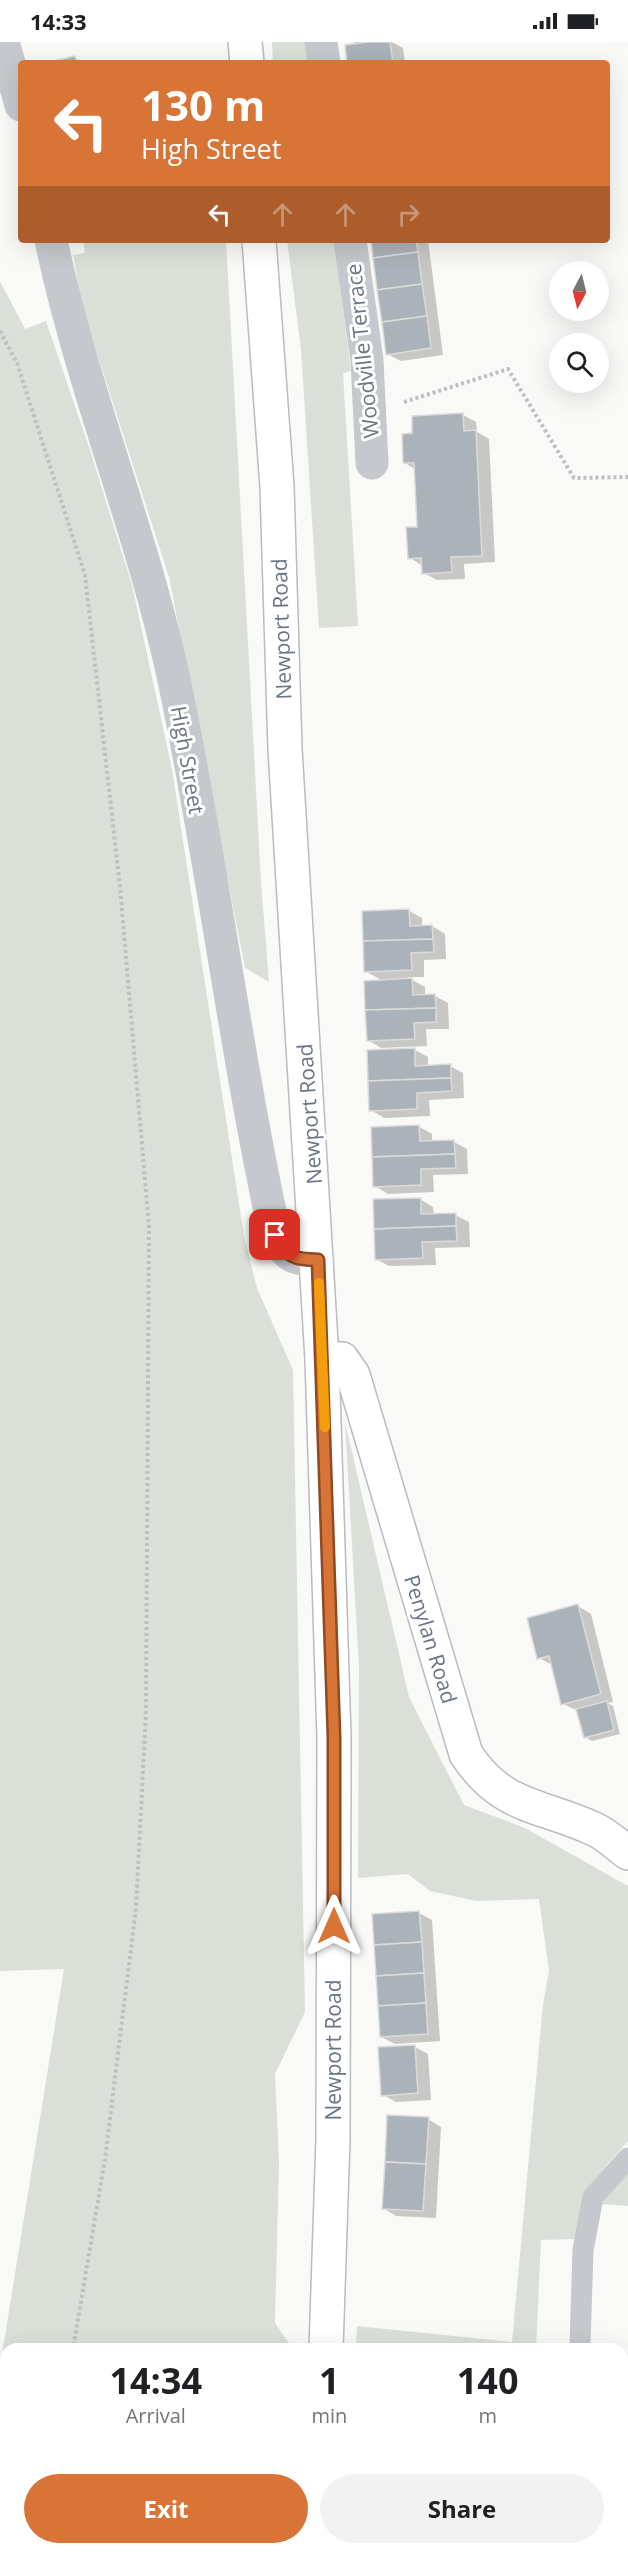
<!DOCTYPE html>
<style>
:root{--surface:#fff;--page:#f2f2f2;--text:#202124;--muted:#757577;--accent:#d97437}
body{margin:0;font-family:"Open Sans",sans-serif;background:var(--page);color:var(--text);height:100vh;display:flex;flex-direction:column;font-size:22px;white-space:nowrap}
*{box-sizing:border-box;margin:0}
p{font-size:20px;color:var(--muted)}
.icon{flex:none;width:33px;height:33px;fill:none;stroke:currentColor;stroke-width:2;stroke-linecap:round;stroke-linejoin:round}
.map{position:relative;flex:1;overflow:hidden}
.sheet{position:absolute;left:0px;top:2301px;width:628px;height:212px;display:flex;flex-direction:column;background:var(--surface);border-radius:18px 18px 0 0;box-shadow:0 6px 24px #0002}
.sheet>*{flex:none}
.top-card{position:absolute;left:18px;top:18px;width:592px;height:183px;border-radius:6px;box-shadow:0 6px 24px #0002;background:#d97437;color:#fff;overflow:hidden}
.needle{width:39px;rotate:187deg}
.controls{position:absolute;left:549px;top:219px;display:grid;gap:12px}
.controls a{display:grid;place-items:center;width:60px;height:60px;border-radius:50%;background:var(--surface);box-shadow:0 6px 24px #0002;font-size:30px}
.pin{position:absolute;display:grid;place-items:center;width:51px;height:51px;color:#fff;margin:-26px;border-radius:12px;box-shadow:0 3px 9px #0006}
.me{position:absolute;width:66px;margin:-33px;rotate:0deg;stroke-linejoin:round;filter:drop-shadow(0 0 4px #0008)}
.turn{display:flex;align-items:center;gap:21px;height:126px;padding:0 24px;font-size:27px}
.turn .icon{width:78px;height:78px;stroke-width:2.5}
.turn b{display:block;font-size:42px;line-height:51px}
.lanes{display:flex;align-items:center;height:57px;padding:0 24px;background:#0003;justify-content:center;gap:30px;direction:ltr}
.lanes .off{opacity:.35}
.eta{display:flex;justify-content:space-evenly;align-items:center;height:102px;text-align:center}
.eta b{font-size:36px;font-weight:700;line-height:42px}
.action{display:flex;gap:12px;margin-top:auto;padding:12px 24px}
.action a{flex:1;height:69px;border-radius:36px;background:var(--accent);color:#fff;font-size:24px;font-weight:700;line-height:69px;text-align:center}
.action a+a{background:var(--page);color:var(--text)}
.status{display:flex;justify-content:space-between;align-items:center;height:42px;padding:0 30px;background:var(--surface);direction:ltr}
.status svg{height:16px;fill:currentColor}
.map>svg:first-child{display:block}
.green{fill:#dae0d8}
.shadow{fill:#0003}
.building{fill:#acb2b9;stroke:#dbdbd9;stroke-width:1.5}
.lines{fill:none;stroke-linecap:round;stroke-linejoin:round}
.secondary-casing{stroke:#b8bbc0;stroke-width:36}
.primary-casing{stroke:#b8bbc0;stroke-width:36}
.path{stroke:#bdbfc2;stroke-width:4;stroke-dasharray:3 3;stroke-linecap:butt}
.service{stroke:#c5c8cc;stroke-width:21}
.minor{stroke:#c5c8cc;stroke-width:33}
.secondary{stroke:#fff;stroke-width:33}
.primary{stroke:#fff;stroke-width:33}
.route-casing{stroke:#8d4b24;stroke-width:15}
.route{stroke:#d97437;stroke-width:10}
.slow{stroke:#f59e0b;stroke-width:10}
.labels{text-anchor:middle;dominant-baseline:central;stroke-width:6;stroke-linejoin:round;paint-order:stroke}
.street-label{font-size:21px;fill:#6a7586;stroke:#fff}
</style>
<div class="status"><b>14:33</b><svg viewBox="0 0 49 12"><path d="M0 12V9h3v3zM5 12V6h3v6zM10 12V3h3v9zM15 12V0h3v12zM26 1h20v11H26zM47 4h2v5h-2z"/></svg></div>
<div class="map">
<svg width="628" height="2512" viewBox="0 0 628 2512">
<rect width="100%" height="100%" fill="#f9f9f7"/>
<!-- green -->
<g class="green">
<path d="M272,0H306L309,21H273Z"/>
<path d="M83,198H226L261,840L269,940L245,926L169,535L82,265L73,213L85,211Z"/>
<path d="M287,198H334L351,329L343,331L358,584L319,586L301,308Z"/>
<path d="M0,239L25,287L46,279L91,411L132,543L172,727L244,1194L257,1246L293,1328L305,1970L275,2032L279,2120L275,2281L293,2307H6V2506L284,2507L283,2512H0V2325L64,1927L0,1929Z"/>
<path d="M345,1380L409,1655L464,1763L525,1786L628,1844V2099C597,2135 580,2148 576,2197L541,2198L536,2307H356L357,2284L512,2300L543,1962L549,1929L539,1857L476,1859L430,1849L408,1832L358,1836L359,1626Z"/>
<path d="M628,2130V2164L601,2162Z"/>
<path d="M622,2364L628,2365V2476L623,2479Z"/>
<path d="M329,2507V2506L395,2507V2512H328Z"/>
</g>
<!-- shadow -->
<g class="shadow">
<path d="M354,0H392L403,6L405,21H349L359,3Z"/>
<path d="M75,16L84,21H52Z"/>
<path d="M372,198H428L443,313L401,319L387,312Z"/>
<path d="M463,373L476,380L477,390L489,397L495,520L464,522L465,537L437,538L424,531L423,524L410,516L418,486L415,427L405,421L414,393L413,375Z"/>
<path d="M409,869L422,876V885L432,884L445,892L446,917L424,918V935H407L425,945V954H435L448,961L449,987H426L427,1004L381,1006L368,998L383,939L365,929Z"/>
<path d="M415,1008L428,1015V1025L450,1024L463,1031L464,1056L429,1058L430,1074L384,1076L371,1068Z"/>
<path d="M418,1084L432,1092V1100H454L467,1107L468,1132L433,1133L434,1150L388,1152L375,1144Z"/>
<path d="M420,1157L433,1165L434,1174L455,1173L469,1180L470,1205L435,1206L436,1223L389,1224L376,1217Z"/>
<path d="M578,1564L591,1572L613,1660L607,1661L613,1664L620,1692L592,1699L585,1695L578,1669L563,1662L552,1623L539,1616Z"/>
<path d="M419,1871L432,1878L440,1999L395,2002L381,1995Z"/>
<path d="M415,2005L428,2012L431,2058L396,2060L383,2053Z"/>
<path d="M428,2077L441,2085L436,2176L396,2174L383,2166Z"/>
</g>
<!-- building -->
<g class="building">
<path d="M368,0H390L393,21H347L345,3Z"/>
<path d="M75,14L77,21H46Z"/>
<path d="M371,198H416L418,210L373,216Z"/>
<path d="M418,210L422,242L377,248L373,216Z"/>
<path d="M422,242L427,274L382,280L377,248Z"/>
<path d="M427,274L431,306L386,313L382,280Z"/>
<path d="M463,371L464,389L476,388L482,514L451,515L452,530L422,532L421,516L408,517L406,485H417L414,421H403L402,392L412,391V374Z"/>
<path d="M409,867L410,884L432,883L433,897L363,899L362,869Z"/>
<path d="M433,897L434,910L411,911L412,928L364,930L363,899Z"/>
<path d="M412,936L413,953L435,952L436,966L365,968L364,939Z"/>
<path d="M436,966V980L414,981L415,997L367,999L365,968Z"/>
<path d="M415,1006V1024L451,1022V1036L368,1039L367,1008Z"/>
<path d="M451,1036L452,1049L417,1051V1067L369,1069L368,1039Z"/>
<path d="M419,1083L420,1099L454,1098L455,1112L372,1115L371,1085Z"/>
<path d="M455,1112L456,1126L421,1127V1143L373,1145L372,1115Z"/>
<path d="M421,1156V1172L456,1171V1184L374,1187L373,1157Z"/>
<path d="M456,1184L457,1199L422,1200L423,1216L375,1218L374,1187Z"/>
<path d="M578,1562L601,1652L561,1663L549,1614L537,1617L527,1576Z"/>
<path d="M607,1659L614,1688L584,1696L576,1667Z"/>
<path d="M419,1869L422,1900L374,1903L372,1872Z"/>
<path d="M422,1900L424,1931L376,1934L374,1903Z"/>
<path d="M424,1931L426,1961L378,1964L376,1934Z"/>
<path d="M426,1961L428,1992L380,1995L378,1964Z"/>
<path d="M415,2003L418,2051L381,2054L378,2005Z"/>
<path d="M387,2073L429,2075L426,2122L385,2120Z"/>
<path d="M385,2120L426,2122L423,2169L382,2167Z"/>
</g>
<g class="lines">
<defs>
<path id="secondary" d="M322,1317H342L353,1333L466,1712C502,1767 540,1762 594,1787C606,1792 617,1803 628,1811"/>
<g id="primary">
<path d="M245,0L247,21"/>
<path d="M259,198L277,445L285,707L322,1317L334,1695L333,2097L326,2307"/>
<path d="M303,2512L304,2506"/>
</g>
</defs>
<!-- secondary casing -->
<use href="#secondary" class="secondary-casing"/>
<!-- primary casing -->
<use href="#primary" class="primary-casing"/>
<!-- path -->
<g class="path">
<path d="M0,289L17,321L85,533L120,845L149,1185L146,1670L136,1866L105,2117L73,2307"/>
<path d="M404,360L508,327L574,436L628,435"/>
<path d="M34,2512L35,2506"/>
</g>
<!-- service -->
<g class="service">
<path d="M580,2303L583,2208L593,2155L628,2116"/>
<path d="M622,2490L628,2487"/>
<path d="M574,2512L586,2506"/>
</g>
<!-- minor -->
<g class="minor">
<path d="M3,0L21,63"/>
<path d="M321,0L324,21"/>
<path d="M51,198C82,347 142,488 174,638C213,822 235,1009 275,1193C288,1216 293,1217 318,1218"/>
<path d="M350,198L367,318L372,421"/>
</g>
<!-- secondary -->
<use href="#secondary" class="secondary"/>
<!-- primary -->
<use href="#primary" class="primary"/>
</g>
<g class="lines">
<defs>
<path id="route" d="M275,1193C288,1216 293,1217 318,1218L334,1695V1884"/>
</defs>
<!-- route casing -->
<use href="#route" class="route-casing"/>
<!-- route -->
<use href="#route" class="route"/>
<!-- slow -->
<path class="slow" d="M319,1241L325,1385"/>
</g>
<g class="labels">
<!-- street labels -->
<g class="street-label">
<text transform="translate(362 309) rotate(-96)">Woodville Terrace</text>
<text transform="translate(281 587) rotate(-92)">Newport Road</text>
<text transform="translate(188 718) rotate(80)">High Street</text>
<text transform="translate(309 1072) rotate(-94)">Newport Road</text>
<text transform="translate(431 1597) rotate(73)">Penylan Road</text>
<text transform="translate(333 2008) rotate(-90)">Newport Road</text>
</g>
</g>
</svg>
<div class="controls">
<a><svg class="needle" viewBox="-14 -14 28 28"><path d="M0-13l5 13h-10z" fill="#e53935"/><path d="M0 13l5-13h-10z" fill="#757577"/></svg></a>
<a><svg class="icon" aria-label="search" viewBox="0 0 24 24"><circle cx="10" cy="10" r="6"/><path d="M15 15l6 6"/></svg></a>
</div>
<div class="pin" style="left:275px;top:1193px;background:#d93025"><svg class="icon" aria-label="arrive" viewBox="0 0 24 24"><path d="M6 21V4h12l-3 4 3 4H6"/></svg></div>
<svg class="me" style="left:334px;top:1884px" viewBox="-20 -20 40 40"><path d="M0-17L14 15 0 8-14 15z" fill="#d97437" stroke="#fff" stroke-width="4"/></svg>
<div class="top-card">
<div class="turn"><svg class="icon" aria-label="left" viewBox="0 0 24 24"><path d="M17 20v-9H6M10 6l-5 5 5 5"/></svg><div><b>130 m</b>High Street</div></div>
<div class="lanes"><svg class="icon" aria-label="left" viewBox="0 0 24 24"><path d="M17 20v-9H6M10 6l-5 5 5 5"/></svg><svg class="icon off" aria-label="ahead" viewBox="0 0 24 24"><path d="M12 20V5M6 11l6-6 6 6"/></svg><svg class="icon off" aria-label="ahead" viewBox="0 0 24 24"><path d="M12 20V5M6 11l6-6 6 6"/></svg><svg class="icon off" aria-label="right" viewBox="0 0 24 24"><path d="M7 20v-9h11M14 6l5 5-5 5"/></svg></div>
</div>
<section class="sheet">
<div class="eta">
<div><b>14:34</b><p>Arrival</p></div>
<div><b>1</b><p>min</p></div>
<div><b>140</b><p>m</p></div>
</div>
<div class="action"><a>Exit</a><a>Share</a></div>
</section>
</div>
